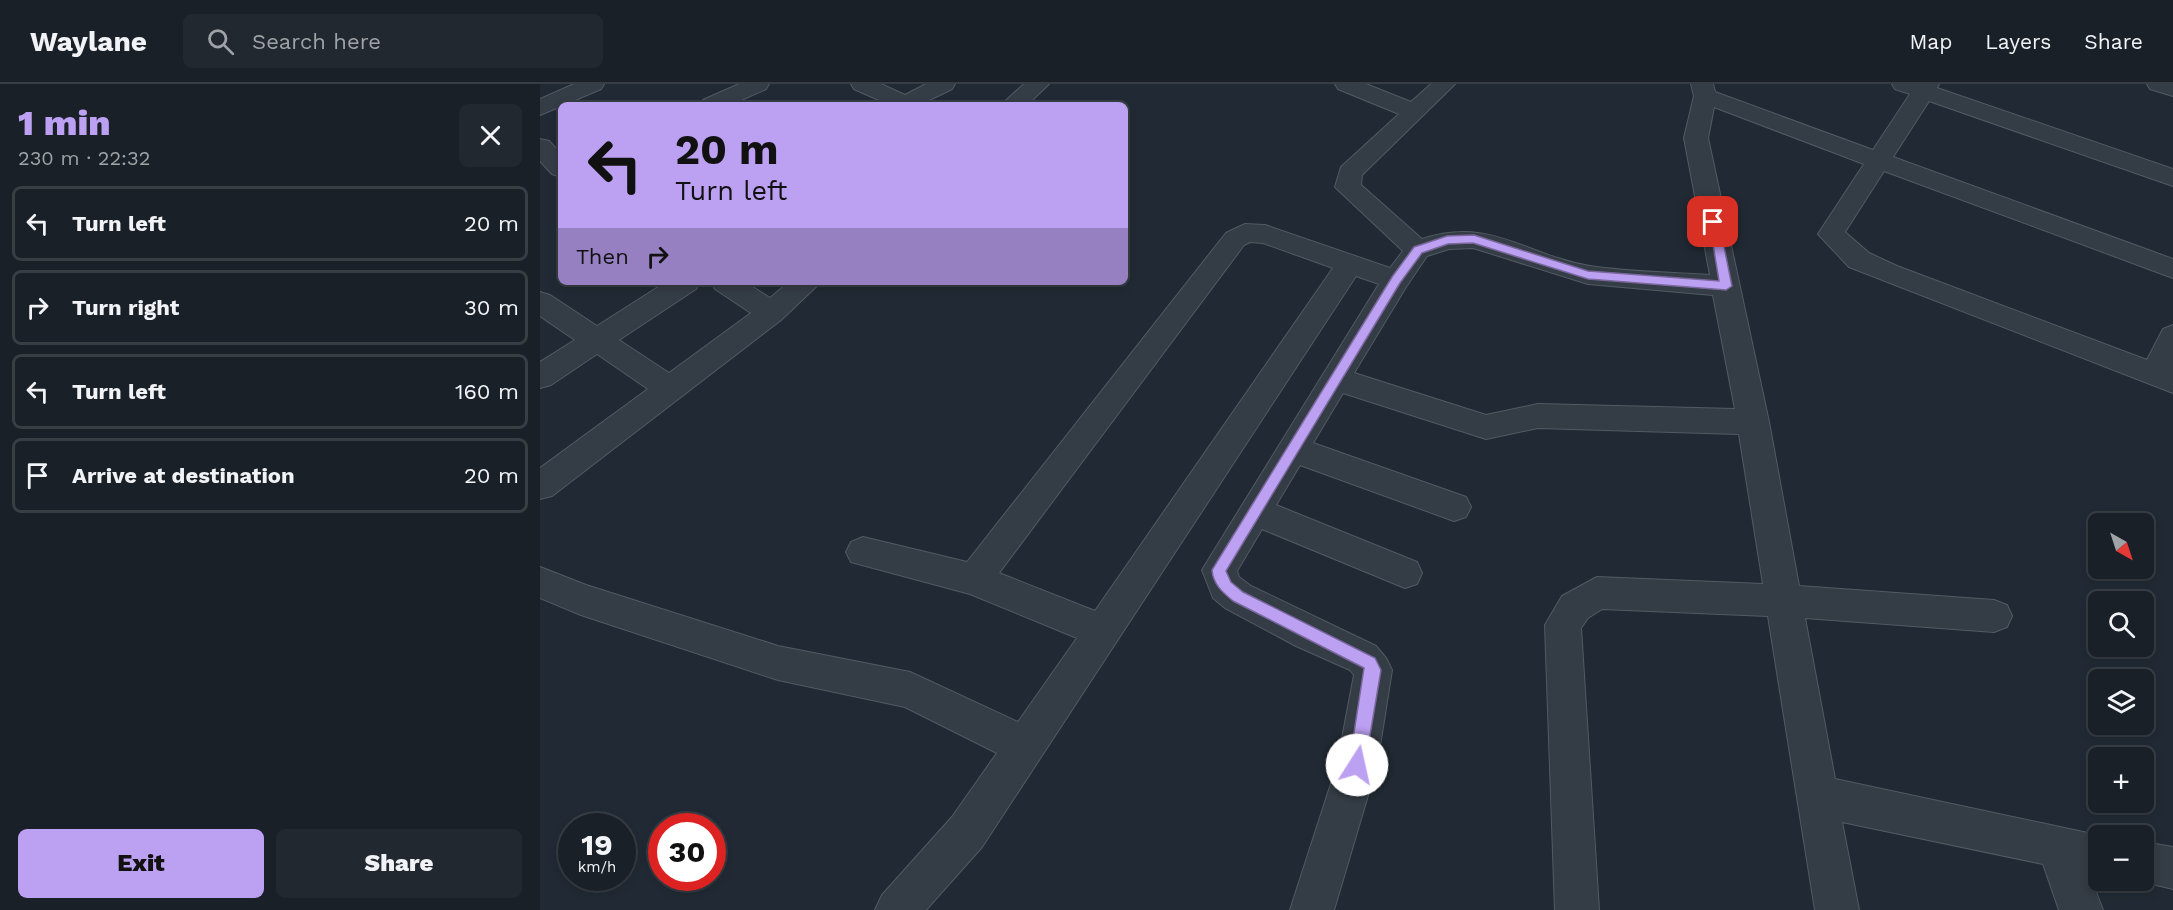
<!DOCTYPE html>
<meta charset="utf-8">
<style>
:root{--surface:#192027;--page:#22282f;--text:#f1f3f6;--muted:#9fa3a7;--line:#373e44;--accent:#bca0f2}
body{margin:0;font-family:"Work Sans",sans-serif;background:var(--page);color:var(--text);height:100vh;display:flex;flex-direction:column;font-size:22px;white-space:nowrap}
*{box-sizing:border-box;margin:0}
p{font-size:20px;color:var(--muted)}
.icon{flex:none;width:33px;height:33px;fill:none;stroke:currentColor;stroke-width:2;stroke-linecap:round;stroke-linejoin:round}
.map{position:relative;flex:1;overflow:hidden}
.panel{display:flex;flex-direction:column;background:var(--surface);width:540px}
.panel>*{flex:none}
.guide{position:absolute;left:18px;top:18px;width:570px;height:183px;border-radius:9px;box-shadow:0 3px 9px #0003,0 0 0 2px var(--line);background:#bca0f2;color:#111;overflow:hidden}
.needle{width:39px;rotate:141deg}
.controls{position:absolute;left:1548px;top:429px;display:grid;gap:12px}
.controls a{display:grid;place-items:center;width:66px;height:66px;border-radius:9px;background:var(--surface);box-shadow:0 3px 9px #0003,0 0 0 2px var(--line);font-size:30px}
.speed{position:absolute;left:18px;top:729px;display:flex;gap:12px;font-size:30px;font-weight:700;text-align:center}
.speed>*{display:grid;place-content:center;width:78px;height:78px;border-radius:50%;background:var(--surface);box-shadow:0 3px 9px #0003,0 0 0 2px var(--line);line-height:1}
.speed small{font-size:15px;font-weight:400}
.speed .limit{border:9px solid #d22;background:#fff;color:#111}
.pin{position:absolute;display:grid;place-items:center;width:51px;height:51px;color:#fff;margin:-26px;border-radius:12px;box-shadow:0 3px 9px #0006}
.me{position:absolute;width:66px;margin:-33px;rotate:10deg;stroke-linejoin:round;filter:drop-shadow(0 0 4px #0008)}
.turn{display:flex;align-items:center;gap:21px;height:126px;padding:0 18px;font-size:27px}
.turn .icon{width:78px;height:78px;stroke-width:2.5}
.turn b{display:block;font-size:42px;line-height:51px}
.then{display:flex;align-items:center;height:57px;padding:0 18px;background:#0003;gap:12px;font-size:22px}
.round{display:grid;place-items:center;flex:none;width:63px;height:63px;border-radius:9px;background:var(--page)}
.summary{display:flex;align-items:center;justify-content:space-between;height:102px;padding:0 18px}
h1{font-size:36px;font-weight:800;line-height:45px;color:var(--accent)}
.button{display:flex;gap:12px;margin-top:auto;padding:12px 18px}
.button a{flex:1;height:69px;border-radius:9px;background:var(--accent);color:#111;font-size:24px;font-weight:800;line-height:69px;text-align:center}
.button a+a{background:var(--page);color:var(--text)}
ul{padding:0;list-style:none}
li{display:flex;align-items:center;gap:18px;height:75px;margin:0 12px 9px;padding:0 6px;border:3px solid var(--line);border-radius:9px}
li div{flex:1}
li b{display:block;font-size:22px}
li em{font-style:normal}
header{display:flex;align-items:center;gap:36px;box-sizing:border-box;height:84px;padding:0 30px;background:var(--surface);border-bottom:2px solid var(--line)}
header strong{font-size:28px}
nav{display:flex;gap:33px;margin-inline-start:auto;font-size:21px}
.search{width:420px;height:54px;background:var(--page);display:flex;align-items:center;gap:15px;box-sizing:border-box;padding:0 21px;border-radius:9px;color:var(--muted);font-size:22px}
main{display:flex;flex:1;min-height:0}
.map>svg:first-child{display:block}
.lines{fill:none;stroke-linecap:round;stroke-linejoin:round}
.minor-casing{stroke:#525a63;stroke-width:2}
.minor{fill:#343c45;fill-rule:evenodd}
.route{fill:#bca0f2;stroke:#7a689d;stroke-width:1.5}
</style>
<header>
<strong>Waylane</strong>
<div class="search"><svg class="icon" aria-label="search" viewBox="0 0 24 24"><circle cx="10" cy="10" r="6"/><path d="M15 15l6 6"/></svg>Search here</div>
<nav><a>Map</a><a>Layers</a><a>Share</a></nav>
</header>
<main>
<section class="panel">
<div class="summary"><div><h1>1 min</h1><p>230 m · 22:32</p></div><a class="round"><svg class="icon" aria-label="close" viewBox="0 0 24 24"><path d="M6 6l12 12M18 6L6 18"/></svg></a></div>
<ul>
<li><svg class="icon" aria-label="left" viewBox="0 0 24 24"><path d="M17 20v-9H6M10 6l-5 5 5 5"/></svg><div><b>Turn left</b></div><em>20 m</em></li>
<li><svg class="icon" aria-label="right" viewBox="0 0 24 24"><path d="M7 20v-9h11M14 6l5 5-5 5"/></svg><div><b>Turn right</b></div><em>30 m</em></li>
<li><svg class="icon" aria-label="left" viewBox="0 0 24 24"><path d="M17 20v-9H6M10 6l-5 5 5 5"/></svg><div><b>Turn left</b></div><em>160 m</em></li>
<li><svg class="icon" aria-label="arrive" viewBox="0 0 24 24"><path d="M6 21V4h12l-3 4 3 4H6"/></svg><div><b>Arrive at destination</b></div><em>20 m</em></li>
</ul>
<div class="button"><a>Exit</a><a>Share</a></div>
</section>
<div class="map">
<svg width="1633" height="826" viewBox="0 0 1633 826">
<rect width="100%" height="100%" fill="#212a34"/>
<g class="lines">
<defs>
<g id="minor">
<path d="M34,0H64L61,5L0,31V15Z"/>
<path d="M199,0H229L226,5L190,21H159L163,16Z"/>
<path d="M311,0H341L365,11L386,0H415L412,5C367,28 360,26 314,5Z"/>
<path d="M484,0H509L487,21H461Z"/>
<path d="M795,0H826L871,18L891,0H915L822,91L821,101L882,155C951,132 987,172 1050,182C1089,188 1130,188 1170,191L1144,54L1154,12L1151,0H1173L1175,8L1333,66L1370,10L1355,5L1352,0H1399L1397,4L1633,85V102L1389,17L1353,73L1633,175V194L1344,87L1305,148L1329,169L1357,182L1607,276L1623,245L1633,241V309L1309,183L1278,150L1324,80L1174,23L1168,54L1229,338L1259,502L1454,516L1467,521L1472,532L1467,543L1454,548L1265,534L1295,695L1562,752H1558V792L1549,790L1563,826H1519L1503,780L1302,738L1319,826H1275L1228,532L1062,525L1048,534L1041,544L1059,826H1015L1005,541L1022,512L1057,493L1223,500L1199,350L998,344L946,355L803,309L773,359L926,413L931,423L926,433L914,437L760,381L736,421L877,478L882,489L877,500L865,504L722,445L697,487L699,493L711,502L836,562L846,574L852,586L837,681L794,826H750L797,681L814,591L810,586L756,562L685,524L673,514L662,486L839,200L816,192L442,763L386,826H335L342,811L412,733L457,669L365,623L238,596L41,531L0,514V483L46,501L238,562L370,588L478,638L537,554L430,510L311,478L306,468L311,458L323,453L427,478L686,149L705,140L725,141L850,184L863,167L795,103L801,83L859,30L798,5ZM710,158L723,159L793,184L555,527L459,489L704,161ZM933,164L1048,200L1173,211L1195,325L998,320L946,331L814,289L866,203L887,172L909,165Z"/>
<path d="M1607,0H1633V12L1610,5Z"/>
<path d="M0,55L9,57L21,70V93L12,90L0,77Z"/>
<path d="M126,198H160L156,205L79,256L129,289L211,229L175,205L171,198H205L230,214L249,198H281L241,236L12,412L0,415V384L108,305L57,270L11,301L0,304V278L35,256L0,232V208L10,211L57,242Z"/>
<path d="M1604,758L1633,763V805L1595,796H1604Z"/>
</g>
</defs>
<!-- minor casing -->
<use href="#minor" class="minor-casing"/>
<!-- minor -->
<use href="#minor" class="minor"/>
</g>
<!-- route -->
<path class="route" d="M1169,136L1179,138L1192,202L1186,206L1048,195L933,159L908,160L882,169L860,199L686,487L691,498L703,508L835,574L841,586L825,681L823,687L817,689L811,687L809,681L824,584L693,517C682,508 673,500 672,486L852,193L874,163L907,152L934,151L1048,187L1179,197Z"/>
</svg>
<div class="controls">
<a><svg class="needle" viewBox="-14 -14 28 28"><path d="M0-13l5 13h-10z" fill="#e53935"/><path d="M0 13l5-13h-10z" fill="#9fa3a7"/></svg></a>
<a><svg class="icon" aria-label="search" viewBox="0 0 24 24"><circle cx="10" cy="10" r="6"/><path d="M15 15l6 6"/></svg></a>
<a><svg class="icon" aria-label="layers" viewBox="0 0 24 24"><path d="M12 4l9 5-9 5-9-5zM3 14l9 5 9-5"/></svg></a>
<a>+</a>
<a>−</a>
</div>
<div class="speed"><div>19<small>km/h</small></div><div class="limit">30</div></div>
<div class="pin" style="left:1173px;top:138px;background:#d93025"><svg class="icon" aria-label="arrive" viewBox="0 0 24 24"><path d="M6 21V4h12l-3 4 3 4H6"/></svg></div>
<svg class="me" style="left:817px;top:681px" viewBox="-20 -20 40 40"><circle r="19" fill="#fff"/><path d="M0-13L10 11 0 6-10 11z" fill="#bca0f2"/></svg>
<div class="guide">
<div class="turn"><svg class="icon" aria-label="left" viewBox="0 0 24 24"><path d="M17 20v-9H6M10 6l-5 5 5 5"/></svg><div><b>20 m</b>Turn left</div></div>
<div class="then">Then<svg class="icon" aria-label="right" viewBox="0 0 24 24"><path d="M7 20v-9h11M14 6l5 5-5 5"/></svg></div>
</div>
</div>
</main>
